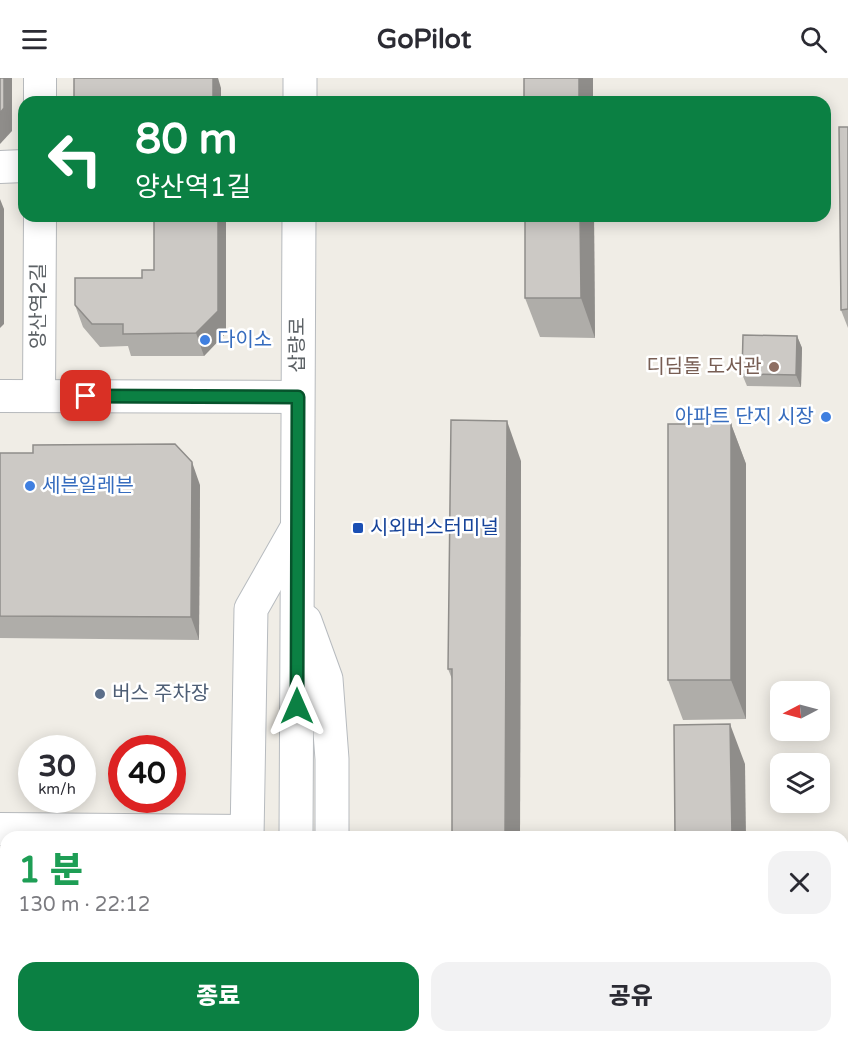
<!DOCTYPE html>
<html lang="ko">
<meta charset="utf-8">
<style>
:root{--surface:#fff;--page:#f2f2f3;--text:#2b2b33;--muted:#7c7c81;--accent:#0b8043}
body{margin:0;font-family:"Varela Round","Noto Sans KR",sans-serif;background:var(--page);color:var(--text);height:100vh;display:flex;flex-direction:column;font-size:22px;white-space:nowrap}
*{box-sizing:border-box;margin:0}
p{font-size:20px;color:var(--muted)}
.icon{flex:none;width:33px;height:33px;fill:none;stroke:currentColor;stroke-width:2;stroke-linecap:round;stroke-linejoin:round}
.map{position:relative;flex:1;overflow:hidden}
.panel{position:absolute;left:0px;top:753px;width:849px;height:212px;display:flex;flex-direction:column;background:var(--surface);border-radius:18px 18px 0 0;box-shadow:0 3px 15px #0003}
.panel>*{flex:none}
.top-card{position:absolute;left:18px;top:18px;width:813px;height:126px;border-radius:18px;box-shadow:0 3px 15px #0003;background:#0b8043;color:#fff;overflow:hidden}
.needle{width:39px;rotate:264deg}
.fabs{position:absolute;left:770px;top:603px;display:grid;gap:12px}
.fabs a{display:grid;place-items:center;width:60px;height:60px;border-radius:12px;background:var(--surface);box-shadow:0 3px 15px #0003;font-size:30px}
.speed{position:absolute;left:18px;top:657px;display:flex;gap:12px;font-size:30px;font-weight:700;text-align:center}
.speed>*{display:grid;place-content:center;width:78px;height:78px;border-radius:50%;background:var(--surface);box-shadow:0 3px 15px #0003;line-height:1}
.speed small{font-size:15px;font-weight:400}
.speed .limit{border:9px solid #d22;background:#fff;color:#111}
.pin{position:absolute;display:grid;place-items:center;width:51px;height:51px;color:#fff;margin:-26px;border-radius:12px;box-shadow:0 3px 9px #0006}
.me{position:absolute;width:66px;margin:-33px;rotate:0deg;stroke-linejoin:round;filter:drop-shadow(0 0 4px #0008)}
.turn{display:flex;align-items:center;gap:21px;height:126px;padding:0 18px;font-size:27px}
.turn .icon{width:78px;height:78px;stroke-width:2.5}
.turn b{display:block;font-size:42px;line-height:51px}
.round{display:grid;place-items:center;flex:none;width:63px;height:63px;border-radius:18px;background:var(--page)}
.headline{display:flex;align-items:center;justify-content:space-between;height:102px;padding:0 18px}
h1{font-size:36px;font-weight:800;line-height:45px;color:#1e9e55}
.action{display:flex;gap:12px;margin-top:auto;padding:12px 18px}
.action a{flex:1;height:69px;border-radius:18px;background:var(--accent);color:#fff;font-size:24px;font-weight:800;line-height:69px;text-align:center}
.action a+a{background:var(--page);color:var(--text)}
header{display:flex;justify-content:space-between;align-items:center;height:78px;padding:0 18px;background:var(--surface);font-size:27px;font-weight:800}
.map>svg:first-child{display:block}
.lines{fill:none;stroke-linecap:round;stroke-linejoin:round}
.street-casing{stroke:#b6b9bc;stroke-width:34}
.secondary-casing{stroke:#b7bbbf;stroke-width:35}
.street{stroke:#fff;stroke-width:32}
.secondary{stroke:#fff;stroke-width:33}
.wall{fill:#afada9}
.shaded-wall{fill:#8f8d8a}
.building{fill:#ccc9c5;stroke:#8f8d8a;stroke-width:1.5}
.route-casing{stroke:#07532c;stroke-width:15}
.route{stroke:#0b8043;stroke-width:10}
.shop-dot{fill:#3f7fe0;stroke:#fff;stroke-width:2}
.education-dot{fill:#8d6e63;stroke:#fff;stroke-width:2}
.transit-dot{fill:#1a4fb4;stroke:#fff;stroke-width:2}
.service-dot{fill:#5c6f8a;stroke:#fff;stroke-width:2}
.labels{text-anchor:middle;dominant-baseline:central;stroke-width:5;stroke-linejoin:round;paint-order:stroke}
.street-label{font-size:20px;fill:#5d6266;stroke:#fff}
.shop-label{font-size:20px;fill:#366cbe;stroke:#fff;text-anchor:start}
.education-label{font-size:20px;fill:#785e54;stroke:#fff;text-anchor:end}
.transit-label{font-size:20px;fill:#164399;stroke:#fff;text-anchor:start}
.service-label{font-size:20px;fill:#4e5e75;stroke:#fff;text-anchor:start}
</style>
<header><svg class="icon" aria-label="menu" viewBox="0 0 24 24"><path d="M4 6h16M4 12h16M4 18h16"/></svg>GoPilot<svg class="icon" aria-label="search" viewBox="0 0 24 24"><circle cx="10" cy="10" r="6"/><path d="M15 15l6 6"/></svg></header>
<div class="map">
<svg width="848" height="964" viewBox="0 0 848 964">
<rect width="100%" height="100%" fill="#f0ede6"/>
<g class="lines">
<defs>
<g id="street">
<path d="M40,24V0"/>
<path d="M0,89L24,88"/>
<path d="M0,318L298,319"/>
<path d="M39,318L40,138"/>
<path d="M0,751L247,753"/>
</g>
<g id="secondary">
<path d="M300,24V0"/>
<path d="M305,543L326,601L332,681V759"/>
<path d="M247,759L251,531L297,450"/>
<path d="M296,759L299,138"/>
<path d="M336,958V964"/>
<path d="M246,964V958"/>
<path d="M295,964V958"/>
</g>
</defs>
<!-- street casing -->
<use href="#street" class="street-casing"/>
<!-- secondary casing -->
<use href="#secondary" class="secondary-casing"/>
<!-- street -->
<use href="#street" class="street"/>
<!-- secondary -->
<use href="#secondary" class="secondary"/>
</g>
<!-- wall -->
<g class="wall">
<path d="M848,49V250L841,232Z"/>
<path d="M525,138H594L595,260L540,259L525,220Z"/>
<path d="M154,192L226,255L204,278H131L128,268L100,269L83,249L75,227L142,200Z"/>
<path d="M797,258L802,270L801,309L747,308L742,296Z"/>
<path d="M731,346L746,386V641L683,642L668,602Z"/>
<path d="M0,375L200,407L199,562L0,560Z"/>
<path d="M521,383L520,759H452V601L448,591Z"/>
<path d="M31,958H218V964H33Z"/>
</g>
<!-- shaded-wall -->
<g class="shaded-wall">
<path d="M4,0H12V53L0,66V35Z"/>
<path d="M213,0H218L221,10V24H213Z"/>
<rect x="579" y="0" width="14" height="24"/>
<path d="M0,121L4,131V246L0,250Z"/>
<path d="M218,138H226V255L204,278L196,255Z"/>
<path d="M580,138H594L595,260L581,220Z"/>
<path d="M797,258L802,270L801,309L796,297Z"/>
<path d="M507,343L521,383L520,759H505Z"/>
<path d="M731,346L746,386V641L731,602Z"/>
<path d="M192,384L200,407L199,562L191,539Z"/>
<path d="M730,646L745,686L746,759H732Z"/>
<path d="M212,958H218V964H214Z"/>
<rect x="499" y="958" width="15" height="6"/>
</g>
<!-- building -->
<g class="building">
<path d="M0,0H4V30L0,35Z"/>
<rect x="74" y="0" width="139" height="24"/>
<rect x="524" y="0" width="55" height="24"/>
<path d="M839,49H848V231L841,232Z"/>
<path d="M154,138H218V233L196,255L123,256V246H92L75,227V200H142V192H154Z"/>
<path d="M525,138H580L581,220H525Z"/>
<path d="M743,257L797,258L796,297L742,296Z"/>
<path d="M451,342L507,343L505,759H452V591H448Z"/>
<rect x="668" y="346" width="63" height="256"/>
<path d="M175,366L192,384L191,539L0,538V375H33V367Z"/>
<path d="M730,646L732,759H675L674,647Z"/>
<path d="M843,913H848V964H839V958H843Z"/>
<rect x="449" y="958" width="50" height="6"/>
</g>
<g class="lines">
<defs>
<path id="route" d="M86,318L298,319L297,628"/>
</defs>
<!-- route casing -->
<use href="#route" class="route-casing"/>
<!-- route -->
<use href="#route" class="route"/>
</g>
<!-- markers -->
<g class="shop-dot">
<circle cx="205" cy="262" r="6"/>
<circle cx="826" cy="339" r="6"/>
<circle cx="30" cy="408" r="6"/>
</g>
<circle class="education-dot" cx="774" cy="289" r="6"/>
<rect class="transit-dot" x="352" y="444" width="12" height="12" rx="3"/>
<circle class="service-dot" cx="100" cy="616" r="6"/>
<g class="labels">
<!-- street labels -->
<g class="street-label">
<text transform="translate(39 228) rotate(-90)">양산역2길</text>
<text transform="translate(298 267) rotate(-90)">삽량로</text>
</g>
<!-- shop labels -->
<g class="shop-label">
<text x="217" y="262">다이소</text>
<text x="814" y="339" text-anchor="end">아파트 단지 시장</text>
<text x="42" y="408">세븐일레븐</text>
</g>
<!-- education labels -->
<g class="education-label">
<text x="762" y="289">디딤돌 도서관</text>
</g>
<!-- transit labels -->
<g class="transit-label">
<text x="370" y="450">시외버스터미널</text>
</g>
<!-- service labels -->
<g class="service-label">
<text x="112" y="616">버스 주차장</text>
</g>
</g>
</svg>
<div class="fabs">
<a><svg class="needle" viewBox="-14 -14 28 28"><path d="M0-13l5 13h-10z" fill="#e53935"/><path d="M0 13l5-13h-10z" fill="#7c7c81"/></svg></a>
<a><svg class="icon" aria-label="layers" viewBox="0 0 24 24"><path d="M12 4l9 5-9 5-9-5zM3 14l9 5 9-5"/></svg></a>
</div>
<div class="speed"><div>30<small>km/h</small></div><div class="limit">40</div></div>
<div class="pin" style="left:86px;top:318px;background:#d93025"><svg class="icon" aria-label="arrive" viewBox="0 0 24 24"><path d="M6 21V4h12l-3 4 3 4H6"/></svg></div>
<svg class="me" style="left:297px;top:628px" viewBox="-20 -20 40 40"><path d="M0-17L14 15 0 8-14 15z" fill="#0b8043" stroke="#fff" stroke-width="4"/></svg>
<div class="top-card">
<div class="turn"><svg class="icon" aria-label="left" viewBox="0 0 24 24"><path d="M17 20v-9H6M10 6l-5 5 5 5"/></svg><div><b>80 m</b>양산역1길</div></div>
</div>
<section class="panel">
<div class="headline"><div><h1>1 분</h1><p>130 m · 22:12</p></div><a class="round"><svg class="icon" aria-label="close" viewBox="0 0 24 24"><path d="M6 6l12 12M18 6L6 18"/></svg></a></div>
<div class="action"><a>종료</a><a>공유</a></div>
</section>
</div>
